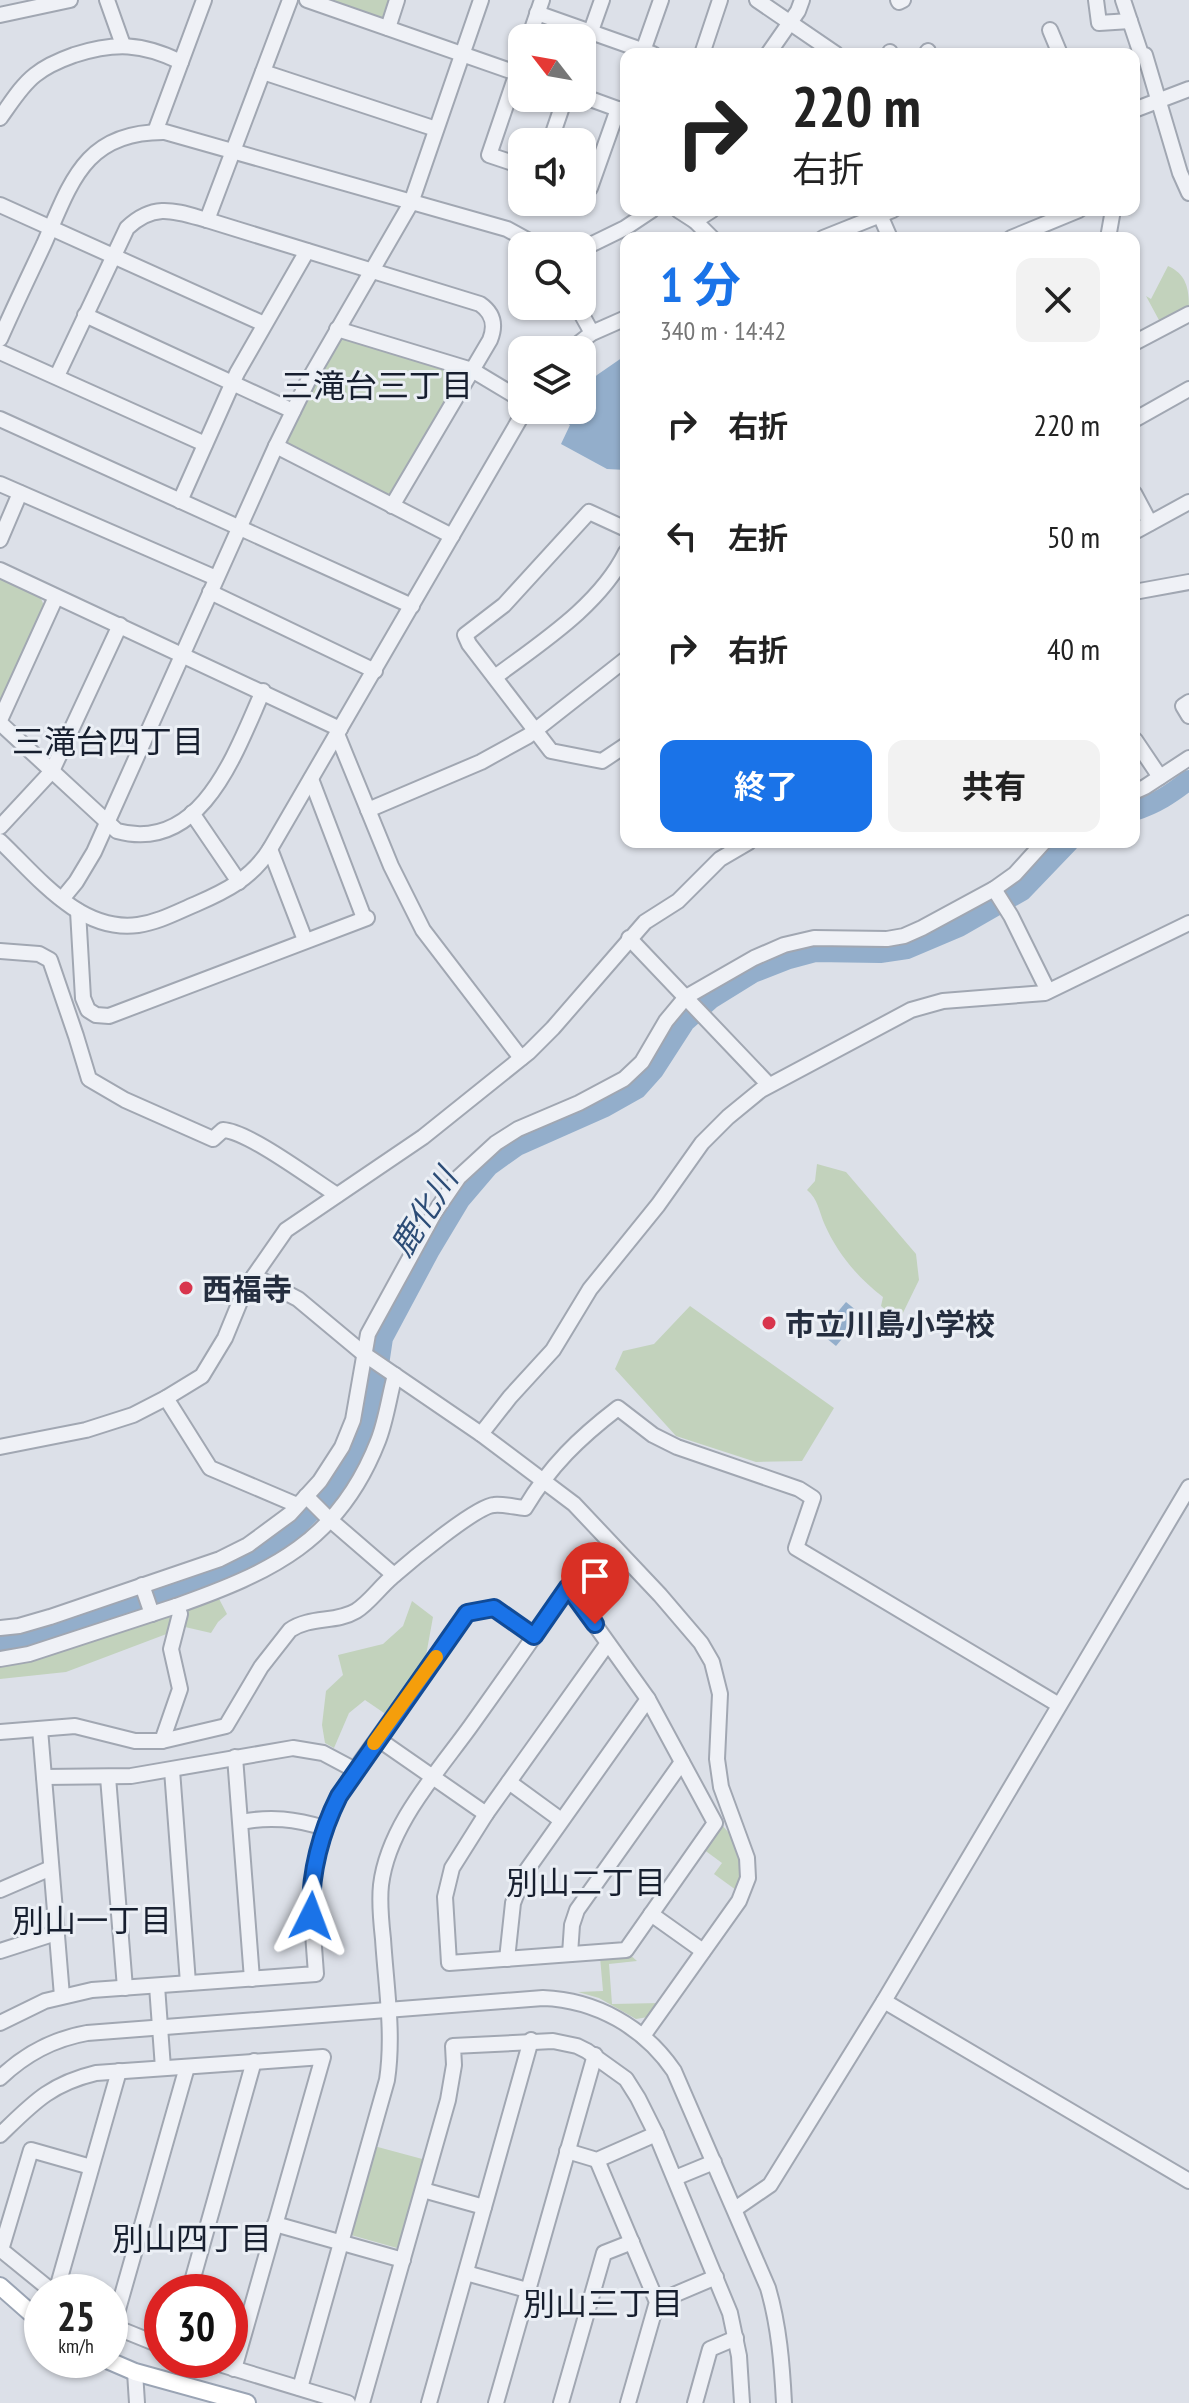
<!DOCTYPE html>
<html lang="ja">
<meta charset="utf-8">
<style>
:root{--surface:#fff;--page:#f2f2f2;--text:#222;--muted:#767676;--accent:#1a73e8}
body{margin:0;font-family:"PT Sans Narrow","Noto Sans JP",sans-serif;background:var(--page);color:var(--text);height:100vh;display:flex;flex-direction:column;font-size:30px;white-space:nowrap}
*{box-sizing:border-box;margin:0}
p{font-size:26px;color:var(--muted)}
.icon{flex:none;width:44px;height:44px;fill:none;stroke:currentColor;stroke-width:2;stroke-linecap:round;stroke-linejoin:round}
.map{position:relative;flex:1;overflow:hidden}
.drawer{position:absolute;left:620px;top:232px;width:520px;height:616px;display:flex;flex-direction:column;background:var(--surface);border-radius:16px;box-shadow:0 2px 6px #0004}
.drawer>*{flex:none}
.guide{position:absolute;left:620px;top:48px;width:520px;height:168px;border-radius:16px;box-shadow:0 2px 6px #0004;background:#fff;color:var(--text);overflow:hidden}
.needle{width:52px;rotate:301deg}
.buttons{position:absolute;left:508px;top:24px;display:grid;gap:16px}
.buttons a{display:grid;place-items:center;width:88px;height:88px;border-radius:16px;background:var(--surface);box-shadow:0 2px 6px #0004;font-size:40px}
.speed{position:absolute;left:24px;top:2274px;display:flex;gap:16px;font-size:40px;font-weight:700;text-align:center}
.speed>*{display:grid;place-content:center;width:104px;height:104px;border-radius:50%;background:var(--surface);box-shadow:0 2px 6px #0004;line-height:1}
.speed small{font-size:20px;font-weight:400}
.speed .limit{border:12px solid #d22;background:#fff;color:#111}
.pin{position:absolute;display:grid;place-items:center;width:68px;height:68px;color:#fff;margin:-82px -34px;border-radius:50% 50% 50% 0;rotate:-45deg;box-shadow:0 0 8px #0007}
.pin .icon{rotate:45deg}
.me{position:absolute;width:88px;margin:-44px;rotate:3deg;stroke-linejoin:round;filter:drop-shadow(0 0 6px #0008)}
.turn{display:flex;align-items:center;gap:28px;height:168px;padding:0 40px;font-size:36px}
.turn .icon{width:104px;height:104px;stroke-width:2.5}
.turn b{display:block;font-size:56px;line-height:68px}
.round{display:grid;place-items:center;flex:none;width:84px;height:84px;border-radius:16px;background:var(--page)}
.summary{display:flex;align-items:center;justify-content:space-between;height:136px;padding:0 40px}
h1{font-size:48px;font-weight:700;line-height:60px;color:var(--accent)}
.primary-button{display:flex;gap:16px;margin-top:auto;padding:16px 40px}
.primary-button a{flex:1;height:92px;border-radius:16px;background:var(--accent);color:#fff;font-size:32px;font-weight:700;line-height:92px;text-align:center}
.primary-button a+a{background:var(--page);color:var(--text)}
ul{padding:0;list-style:none}
li{display:flex;align-items:center;gap:24px;height:112px;padding:0 40px}
li div{flex:1}
li b{display:block;font-size:30px}
li em{font-style:normal}
.map>svg:first-child{display:block}
.green{fill:#c2d2bc}
.water{fill:#93aecb}
.lines{fill:none;stroke-linecap:round;stroke-linejoin:round}
.river{stroke:#93aecb;stroke-width:20}
.minor-casing{stroke:#a1a7b2;stroke-width:18}
.major-casing{stroke:#9aa4b4;stroke-width:20}
.minor{stroke:#eff1f6;stroke-width:14}
.major{stroke:#fff;stroke-width:16}
.route-casing{stroke:#114b97;stroke-width:20}
.route{stroke:#1a73e8;stroke-width:14}
.slow{stroke:#f59e0b;stroke-width:14}
.poi-dot{fill:#d8354d;stroke:#ebeff5;stroke-width:3}
.labels{text-anchor:middle;dominant-baseline:central;stroke-width:6;stroke-linejoin:round;paint-order:stroke}
.poi-label{font-size:30px;font-weight:bold;fill:#252e3f;stroke:#ebeff5;text-anchor:start}
.neighbourhood-label{font-size:32px;fill:#171f2f;stroke:#ebeff5}
.water-label{font-size:32px;font-style:italic;fill:#2c4c76;stroke:#ebeff5}
</style>
<div class="map">
<svg width="1189" height="2403" viewBox="0 0 1189 2403">
<rect width="100%" height="100%" fill="#dce0e8"/>
<!-- green -->
<g class="green">
<path d="M322,0H392L387,16L379,20Z"/>
<path d="M1168,266C1186,274 1189,288 1189,307L1160,322L1146,296L1151,299Z"/>
<path d="M346,336L454,370L459,383L396,491L382,496L289,448L286,440L309,391L338,340Z"/>
<path d="M0,576L39,594L45,608L0,707Z"/>
<path d="M817,1164L846,1172L916,1254L919,1280L899,1321L881,1306L883,1297C857,1277 837,1253 824,1223C819,1211 818,1199 807,1190L815,1181Z"/>
<path d="M690,1306L834,1408L802,1461L756,1462L676,1436L615,1369L623,1351L654,1344Z"/>
<path d="M217,1595L227,1614L218,1622L211,1633L185,1627L66,1672L0,1679V1661Z"/>
<path d="M412,1601L433,1617L425,1661L387,1715L365,1700L349,1713L334,1748L325,1743L322,1725L326,1691L343,1675L338,1655L383,1644L403,1626Z"/>
<path d="M721,1824C741,1845 749,1863 736,1890L714,1874L722,1863L703,1849Z"/>
<path d="M629,1954L637,1961L609,1964L612,2004L660,2003L648,2017L636,2019L599,1998L578,1992L603,1991L600,1957Z"/>
<path d="M374,2146L426,2160L402,2246L397,2248L351,2235L349,2232Z"/>
</g>
<!-- water -->
<g class="water">
<path d="M626,355V470L607,469L561,444L570,425L561,419L566,410H582V390L597,375Z"/>
<path d="M846,1302L862,1315L836,1346L820,1333Z"/>
</g>
<g class="lines">
<!-- river -->
<g class="river">
<path d="M1134,811C1156,804 1171,794 1189,780"/>
<path d="M0,1645L41,1636L151,1596L231,1572L280,1544L342,1480L356,1458L371,1418L383,1338L430,1250L460,1200L489,1166L517,1146L605,1107L637,1089L654,1070L685,1022L711,999L753,973L789,959L815,952L880,953L907,949L959,927L1022,891L1069,842"/>
</g>
<defs>
<g id="minor">
<path d="M107,0L123,45"/>
<path d="M307,0L522,75"/>
<path d="M757,0L836,54"/>
<path d="M898,0L899,2L903,0"/>
<path d="M1096,0L1099,23L1130,21"/>
<path d="M1123,0L1141,54L1145,55L1180,173L1189,193"/>
<path d="M537,13L653,54"/>
<path d="M0,15L70,0"/>
<path d="M388,28L397,0"/>
<path d="M1050,30L1060,54"/>
<path d="M591,31L602,0"/>
<path d="M529,38L542,0"/>
<path d="M643,51L661,0"/>
<path d="M702,54L720,0"/>
<path d="M768,54L798,11L802,0"/>
<path d="M889,54L890,52"/>
<path d="M926,54L928,51"/>
<path d="M522,58L489,155L522,166"/>
<path d="M263,72L436,129"/>
<path d="M582,96L626,112"/>
<path d="M1134,110L1189,89"/>
<path d="M0,118C11,103 21,86 35,75C46,66 60,60 74,55C115,42 142,43 181,62"/>
<path d="M155,132L204,0"/>
<path d="M550,142L565,98"/>
<path d="M582,186L590,188L618,109"/>
<path d="M0,205L264,324"/>
<path d="M678,210L695,221L712,238"/>
<path d="M880,215L890,238"/>
<path d="M207,220L290,0"/>
<path d="M695,221L712,210"/>
<path d="M823,238L893,210"/>
<path d="M1011,238L1079,210"/>
<path d="M1108,238L1113,210"/>
<path d="M582,249L625,228L652,210"/>
<path d="M577,306L592,333"/>
<path d="M85,315L293,411"/>
<path d="M337,329L472,370L522,400"/>
<path d="M0,339C14,307 29,276 44,244C71,182 85,131 165,132L507,229L538,246"/>
<path d="M1134,343L1189,314"/>
<path d="M570,350L592,333L626,318"/>
<path d="M0,352L205,444"/>
<path d="M57,376L127,228C154,202 175,211 207,220L480,304C493,313 496,325 490,340L392,506"/>
<path d="M0,419L412,606"/>
<path d="M1134,420L1189,389"/>
<path d="M276,446L452,536"/>
<path d="M0,484L216,578"/>
<path d="M1134,493L1150,523"/>
<path d="M180,501L237,373L307,251"/>
<path d="M626,529L589,512L504,605L465,635L469,644L551,751L602,761L626,745"/>
<path d="M1134,532L1189,502"/>
<path d="M0,540L20,493"/>
<path d="M0,570L340,729"/>
<path d="M210,592L375,671"/>
<path d="M1134,592L1189,582"/>
<path d="M495,677C542,642 600,605 626,552"/>
<path d="M1189,702L1183,706L1189,716"/>
<path d="M0,720L56,597"/>
<path d="M0,723L117,831C202,854 236,751 263,691"/>
<path d="M337,734L391,866L423,930L521,1058"/>
<path d="M1135,740L1160,777"/>
<path d="M311,779L364,918"/>
<path d="M1134,792L1145,787L1189,758"/>
<path d="M368,810L481,762L528,736L626,659"/>
<path d="M192,813L239,882"/>
<path d="M0,827L52,771L120,625"/>
<path d="M0,841C37,876 80,933 138,925C159,922 177,912 196,904C226,891 252,878 270,849L525,410"/>
<path d="M270,849L305,940"/>
<path d="M994,889L1011,916L1048,991"/>
<path d="M62,899L76,882L94,852L276,446L308,381L411,203L481,0"/>
<path d="M78,911L83,998L88,1010L96,1015L109,1016L367,918"/>
<path d="M629,938L769,1085"/>
<path d="M0,951L39,954L50,960L76,1036L89,1079L125,1100L213,1139L223,1130C248,1131 313,1180 337,1195"/>
<path d="M254,1276L298,1299L364,1354L481,1434L574,1504L660,1595L701,1643L712,1662L720,1694L717,1759L721,1787L747,1858L748,1878L739,1901L643,2036"/>
<path d="M166,1398L210,1468L297,1505"/>
<path d="M481,1434L510,1397L553,1350L590,1289L658,1205L702,1143L728,1117L761,1090L911,1010L943,1001L1045,993L1189,923"/>
<path d="M0,1447L86,1430L133,1415L166,1398L202,1376L225,1338L241,1299L254,1276L286,1230L423,1137L529,1052L553,1028L645,922L678,901L720,859L749,842"/>
<path d="M306,1496L328,1518L394,1575"/>
<path d="M142,1585L152,1614"/>
<path d="M176,1606C272,1572 339,1541 378,1441C386,1421 389,1397 395,1375"/>
<path d="M0,1628L19,1626L50,1617L220,1559L248,1545L290,1514L320,1481L342,1447L353,1420L368,1334L435,1212L459,1177L496,1143L518,1129L579,1103L624,1079L642,1062L666,1021L686,997L754,958L784,945L814,938L887,939L904,936L922,928L994,889L1015,874L1044,842"/>
<path d="M0,1659L29,1654L176,1606L180,1614L171,1649L180,1689L162,1741"/>
<path d="M40,1729L62,1996"/>
<path d="M0,1732L75,1726L135,1741H162L226,1726L261,1667L290,1630C310,1616 336,1623 356,1611C369,1603 380,1587 392,1577C408,1563 476,1506 494,1505C503,1504 515,1507 525,1508C550,1466 579,1438 618,1408L653,1435L677,1447L799,1489L813,1498L796,1548L1059,1705"/>
<path d="M378,1739L486,1814"/>
<path d="M235,1757L252,1979"/>
<path d="M172,1770L188,1983"/>
<path d="M44,1777L131,1776L293,1748L323,1753L355,1770"/>
<path d="M108,1777L125,1988"/>
<path d="M509,1782L561,1820"/>
<path d="M241,1822C271,1816 295,1819 325,1828"/>
<path d="M0,1890L51,1868"/>
<path d="M651,1914L703,1951"/>
<path d="M0,1951L56,1933"/>
<path d="M570,1954L572,1925L577,1910L682,1762"/>
<path d="M507,1959L513,1903L524,1874L648,1699"/>
<path d="M157,1986L163,2068"/>
<path d="M884,2001L1189,2181"/>
<path d="M0,2023L45,2001L92,1990L316,1974L311,1906L312,1884L319,1849L331,1811L355,1770L467,1613L494,1608L534,1636"/>
<path d="M0,2078C25,2054 53,2039 87,2033L543,1998C596,2000 644,2027 674,2071L768,2288C779,2326 782,2364 784,2403"/>
<path d="M0,2135C33,2103 50,2084 96,2073L323,2057L234,2369"/>
<path d="M567,2151L597,2160L656,2134"/>
<path d="M597,2160L657,2302L628,2403"/>
<path d="M675,2178L714,2162"/>
<path d="M423,2190L484,2207"/>
<path d="M735,2209L770,2185L884,2001L1189,1487"/>
<path d="M275,2224L403,2260"/>
<path d="M0,2249L53,2292"/>
<path d="M1,2250L31,2150L91,2167"/>
<path d="M466,2273L527,2290"/>
<path d="M56,2292L119,2071"/>
<path d="M189,2292L254,2061"/>
<path d="M657,2302L716,2277"/>
<path d="M110,2325L162,2346"/>
<path d="M113,2327L187,2067"/>
<path d="M206,2360L348,2403"/>
<path d="M135,2372L137,2403"/>
<path d="M300,2388L387,2080C394,2034 386,1986 383,1939C381,1921 379,1903 381,1885C388,1826 436,1774 470,1727C503,1681 536,1634 568,1587L648,1699L715,1823L626,1950L449,1963L445,1897L452,1868L486,1814L608,1643"/>
<path d="M362,2403L448,2100L454,2065L453,2046L553,2041L577,2046L587,2051L626,2079L638,2098L656,2134L730,2313L739,2356L742,2403"/>
<path d="M429,2403L531,2040"/>
<path d="M496,2403L595,2055"/>
<path d="M561,2403L604,2253L632,2242"/>
<path d="M695,2403L710,2349L736,2338"/>
</g>
<g id="major">
<path d="M0,2286L42,2323"/>
<path d="M107,2360L135,2372L247,2403"/>
</g>
</defs>
<!-- minor casing -->
<use href="#minor" class="minor-casing"/>
<!-- major casing -->
<use href="#major" class="major-casing"/>
<!-- minor -->
<use href="#minor" class="minor"/>
<!-- major -->
<use href="#major" class="major"/>
</g>
<g class="lines">
<defs>
<path id="route" d="M311,1916C310,1874 320,1834 339,1796L467,1613L494,1608L534,1636L568,1587L595,1624"/>
</defs>
<!-- route casing -->
<use href="#route" class="route-casing"/>
<!-- route -->
<use href="#route" class="route"/>
<!-- slow -->
<path class="slow" d="M374,1743L436,1657"/>
</g>
<!-- markers -->
<g class="poi-dot">
<circle cx="186" cy="1288" r="8"/>
<circle cx="769" cy="1323" r="8"/>
</g>
<g class="labels">
<!-- poi labels -->
<g class="poi-label">
<text x="202" y="1288">西福寺</text>
<text x="785" y="1323">市立川島小学校</text>
</g>
<!-- neighbourhood labels -->
<g class="neighbourhood-label">
<text x="377" y="385">三滝台三丁目</text>
<text x="108" y="741">三滝台四丁目</text>
<text x="586" y="1882">別山二丁目</text>
<text x="92" y="1920">別山一丁目</text>
<text x="192" y="2238">別山四丁目</text>
<text x="603" y="2303">別山三丁目</text>
</g>
<!-- water labels -->
<g class="water-label">
<text transform="translate(423 1212) rotate(-58)">鹿化川</text>
</g>
</g>
</svg>
<div class="buttons">
<a><svg class="needle" viewBox="-14 -14 28 28"><path d="M0-13l5 13h-10z" fill="#e53935"/><path d="M0 13l5-13h-10z" fill="#767676"/></svg></a>
<a><svg class="icon" aria-label="sound" viewBox="0 0 24 24"><path d="M4 9h4l5-4v14l-5-4H4zM17 9q2 3 0 6"/></svg></a>
<a><svg class="icon" aria-label="search" viewBox="0 0 24 24"><circle cx="10" cy="10" r="6"/><path d="M15 15l6 6"/></svg></a>
<a><svg class="icon" aria-label="layers" viewBox="0 0 24 24"><path d="M12 4l9 5-9 5-9-5zM3 14l9 5 9-5"/></svg></a>
</div>
<div class="speed"><div>25<small>km/h</small></div><div class="limit">30</div></div>
<div class="pin" style="left:595px;top:1624px;background:#d93025"><svg class="icon" aria-label="arrive" viewBox="0 0 24 24"><path d="M6 21V4h12l-3 4 3 4H6"/></svg></div>
<svg class="me" style="left:311px;top:1916px" viewBox="-20 -20 40 40"><path d="M0-17L14 15 0 8-14 15z" fill="#1a73e8" stroke="#fff" stroke-width="4"/></svg>
<div class="guide">
<div class="turn"><svg class="icon" aria-label="right" viewBox="0 0 24 24"><path d="M7 20v-9h11M14 6l5 5-5 5"/></svg><div><b>220 m</b>右折</div></div>
</div>
<section class="drawer">
<div class="summary"><div><h1>1 分</h1><p>340 m · 14:42</p></div><a class="round"><svg class="icon" aria-label="close" viewBox="0 0 24 24"><path d="M6 6l12 12M18 6L6 18"/></svg></a></div>
<ul>
<li><svg class="icon" aria-label="right" viewBox="0 0 24 24"><path d="M7 20v-9h11M14 6l5 5-5 5"/></svg><div><b>右折</b></div><em>220 m</em></li>
<li><svg class="icon" aria-label="left" viewBox="0 0 24 24"><path d="M17 20v-9H6M10 6l-5 5 5 5"/></svg><div><b>左折</b></div><em>50 m</em></li>
<li><svg class="icon" aria-label="right" viewBox="0 0 24 24"><path d="M7 20v-9h11M14 6l5 5-5 5"/></svg><div><b>右折</b></div><em>40 m</em></li>
</ul>
<div class="primary-button"><a>終了</a><a>共有</a></div>
</section>
</div>
